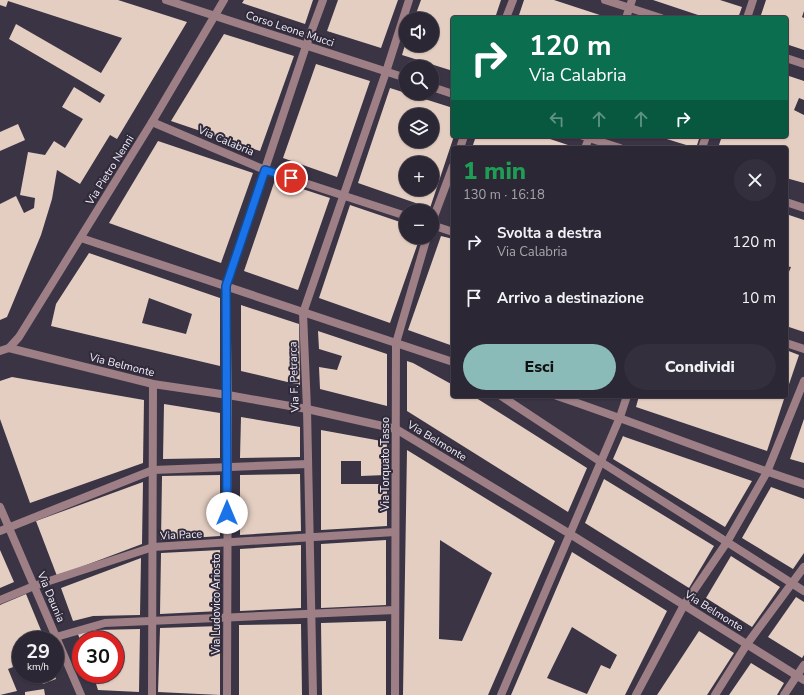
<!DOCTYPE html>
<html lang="it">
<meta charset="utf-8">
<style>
:root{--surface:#2c2734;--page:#342f3c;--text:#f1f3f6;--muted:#a6a5ac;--line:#48444f;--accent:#8bbbb9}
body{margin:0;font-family:"Nunito Sans",sans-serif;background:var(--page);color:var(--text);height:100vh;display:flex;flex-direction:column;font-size:15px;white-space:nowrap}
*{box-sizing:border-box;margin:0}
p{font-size:13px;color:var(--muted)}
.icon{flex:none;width:22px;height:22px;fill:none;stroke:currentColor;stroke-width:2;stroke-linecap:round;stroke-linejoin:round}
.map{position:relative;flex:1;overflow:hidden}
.details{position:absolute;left:451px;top:146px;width:337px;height:252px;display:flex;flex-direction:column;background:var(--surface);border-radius:4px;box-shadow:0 1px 3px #0004,0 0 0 1px var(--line)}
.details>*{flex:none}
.guide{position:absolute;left:451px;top:16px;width:337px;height:122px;border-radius:4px;box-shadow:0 1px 3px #0004,0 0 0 1px var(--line);background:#0b6e4f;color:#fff;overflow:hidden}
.buttons{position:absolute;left:399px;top:12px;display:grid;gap:8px}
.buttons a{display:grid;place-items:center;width:40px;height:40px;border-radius:50%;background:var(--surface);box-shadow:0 1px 3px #0004,0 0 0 1px var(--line);font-size:20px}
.speed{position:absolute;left:12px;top:631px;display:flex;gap:8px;font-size:20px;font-weight:700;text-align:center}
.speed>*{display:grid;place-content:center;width:52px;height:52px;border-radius:50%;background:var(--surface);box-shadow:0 1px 3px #0004,0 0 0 1px var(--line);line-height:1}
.speed small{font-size:10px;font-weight:400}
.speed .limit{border:6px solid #d22;background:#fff;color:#111}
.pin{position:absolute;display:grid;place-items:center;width:34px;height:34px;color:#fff;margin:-17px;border:2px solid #fff;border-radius:50%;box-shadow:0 1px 4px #0007}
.me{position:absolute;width:44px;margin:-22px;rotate:0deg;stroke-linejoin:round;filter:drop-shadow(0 0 3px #0008)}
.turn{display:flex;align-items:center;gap:14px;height:84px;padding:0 12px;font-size:18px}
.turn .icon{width:52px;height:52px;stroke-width:2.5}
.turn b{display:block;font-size:28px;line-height:34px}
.lanes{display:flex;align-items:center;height:38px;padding:0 12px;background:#0003;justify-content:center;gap:20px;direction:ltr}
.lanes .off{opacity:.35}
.round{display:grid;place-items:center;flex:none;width:42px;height:42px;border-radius:21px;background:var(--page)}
.overview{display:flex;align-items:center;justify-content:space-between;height:68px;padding:0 12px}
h1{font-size:24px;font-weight:800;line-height:30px;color:#1e9e55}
.button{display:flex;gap:8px;margin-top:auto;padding:8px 12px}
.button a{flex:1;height:46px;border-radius:24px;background:var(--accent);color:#111;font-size:16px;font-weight:800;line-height:46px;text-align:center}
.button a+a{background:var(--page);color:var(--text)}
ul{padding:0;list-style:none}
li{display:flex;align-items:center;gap:12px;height:56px;padding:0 12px}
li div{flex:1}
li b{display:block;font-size:15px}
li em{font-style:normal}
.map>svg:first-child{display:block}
.building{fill:#e4cec2;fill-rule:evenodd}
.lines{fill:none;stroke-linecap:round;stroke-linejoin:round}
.minor{stroke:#9d7f85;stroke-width:8}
.tertiary{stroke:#9d7f85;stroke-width:8}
.route-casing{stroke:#114b97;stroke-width:10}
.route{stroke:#1a73e8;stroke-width:7}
.labels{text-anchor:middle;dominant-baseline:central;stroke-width:4;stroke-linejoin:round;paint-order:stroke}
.street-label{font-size:11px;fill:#f1eef9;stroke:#302a3a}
</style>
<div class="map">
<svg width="804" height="695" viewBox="0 0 804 695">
<rect width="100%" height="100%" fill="#3a3445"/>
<!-- building -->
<g class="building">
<path d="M0,0H118L187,22L117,139L110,135L80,184L57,170L52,199L41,235L7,317L0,320V204L16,196L24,213L34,208L35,198L20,195L28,152L45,155L54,141L65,148L83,119L62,107L74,87L100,103L105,95L9,39L16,24L101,73L122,38L8,1L6,7L0,5Z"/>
<path d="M244,0H313L305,24L242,3Z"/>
<path d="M338,0H398L381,48L327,31Z"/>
<path d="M421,0H501L495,18H453V71L402,55L405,45H432V19H414Z"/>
<path d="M524,0H554L609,18H518Z"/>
<path d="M653,0H720L742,7L738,18H707Z"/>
<path d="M766,0H804V11L802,17L804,18V50L786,44V18H760Z"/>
<path d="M224,34L294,56L260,151L171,121Z"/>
<path d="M316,64L370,81L337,177L283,158Z"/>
<path d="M786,75L804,81V100L799,98L794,110L804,115V183L786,178V148H718L722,136H786Z"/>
<path d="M390,88L453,108V136H454L430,208L358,183ZM406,115H432V141H406ZM406,163H432V189H406Z"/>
<path d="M18,124L25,140L0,151V132Z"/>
<path d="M476,136H541L571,146V148H472Z"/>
<path d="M657,136H700L696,148Z"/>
<path d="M158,141L253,173L221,263L109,223Z"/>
<path d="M275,180L330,198L298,290L244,271Z"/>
<path d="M350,205L406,224V237H420L390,323L319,298Z"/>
<path d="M786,214L804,220V332L786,326V279L791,267L786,266Z"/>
<path d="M441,236L453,239V304L451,307L453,308V346L408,330Z"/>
<path d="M89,253L220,298V366L51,326L56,304ZM149,298L192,314L186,334L142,323Z"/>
<path d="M241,305L299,324L300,385L241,371Z"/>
<path d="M318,331L387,354V406L320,389L319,367L337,370L342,356L319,349Z"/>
<path d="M786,350L799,355L786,393Z"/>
<path d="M407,361L413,363L453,385V396H473L587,468L568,512L407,411Z"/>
<path d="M12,377L144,400L143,463L30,503L0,419V381Z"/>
<path d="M639,396H785L767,451L636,407Z"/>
<path d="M164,404L220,413V458L163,459Z"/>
<path d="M241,417L300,427V457L240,458Z"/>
<path d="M804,419V463L790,459Z"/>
<path d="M321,430L387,442L386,475L361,476V461H341V484H387V526L321,530Z"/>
<path d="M623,436L625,437L752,481L725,527L613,459Z"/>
<path d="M407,450L555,541L488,695H403ZM440,540L492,573L462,641L439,639Z"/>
<path d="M300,474L301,531L240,535V475Z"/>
<path d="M220,475V536L161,540L162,476Z"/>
<path d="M604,479L714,546L689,588L585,523Z"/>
<path d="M143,482L142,544L57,576L36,521Z"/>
<path d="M771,487L804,499V553L793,569L742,538Z"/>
<path d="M386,540V605L321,608V544Z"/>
<path d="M301,545V608L240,611V549Z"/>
<path d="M0,550L14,582L0,588Z"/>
<path d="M220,550V611L160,614L161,553Z"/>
<path d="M572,552L667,611L625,695H511ZM572,627L617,655L610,669L601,665L587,694L547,678Z"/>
<path d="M731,556L780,587L752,627L706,598Z"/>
<path d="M141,558L140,615L93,616L73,621L61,588Z"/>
<path d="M26,594L45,640H21V664L8,669L17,691L0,695V605Z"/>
<path d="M796,597L804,602V655L802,658L768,637Z"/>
<path d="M386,621V695H322L321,623Z"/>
<path d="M301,624L302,695H239V625Z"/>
<path d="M220,626V695L158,692L160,628Z"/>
<path d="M140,629L139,692L98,690L93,674H115V640H80L78,634L95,630Z"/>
<path d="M699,631L734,653L707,695H657Z"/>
<path d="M751,663L784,683L777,695H729Z"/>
<path d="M39,674H54L56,679L43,684Z"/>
<path d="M44,689L45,695H25V692Z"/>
</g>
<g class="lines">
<!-- minor -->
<g class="minor">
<path d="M605,0L661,18"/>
<path d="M506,18L513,0"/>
<path d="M626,18L632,0"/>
<path d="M747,18L753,0"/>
<path d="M786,58L804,64"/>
<path d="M460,148L464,136"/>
<path d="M585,148L590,136"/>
<path d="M702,148L706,136"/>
<path d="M432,222L453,166"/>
<path d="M81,238L453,362"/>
<path d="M9,348L153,384L228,395L307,409L396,429L570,534L804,680"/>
<path d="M501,396L601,462L804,591"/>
<path d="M557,396C640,424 721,457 804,484"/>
<path d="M0,531L153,470L308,464"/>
<path d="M0,600L34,586L153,547L395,532"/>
<path d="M56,637L105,623L395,610"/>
<path d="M152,695L153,384"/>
<path d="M227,695L228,395L226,286L306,46L323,0"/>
<path d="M313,695L307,409L303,313L386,72L409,0"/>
<path d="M395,695L396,343L427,237"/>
<path d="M501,695L620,417L627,396"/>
<path d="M636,695L684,605L727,542L767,472L804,381"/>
<path d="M715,695L747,644L804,567"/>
<path d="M784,695L804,665"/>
</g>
<!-- tertiary -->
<g class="tertiary">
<path d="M166,0L406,78"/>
<path d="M432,87L453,94"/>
<path d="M152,122L265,170L406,216"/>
<path d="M583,136L620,148"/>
<path d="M786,202L804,208"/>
<path d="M432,225L453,232"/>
<path d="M786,343L804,349"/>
<path d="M0,351L9,348L19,337L152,122L224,0"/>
<path d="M0,507L81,695"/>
</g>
</g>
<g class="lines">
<defs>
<path id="route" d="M227,513L226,286L265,170L291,178"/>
</defs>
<!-- route casing -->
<use href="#route" class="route-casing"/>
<!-- route -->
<use href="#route" class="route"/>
</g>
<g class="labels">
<!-- street labels -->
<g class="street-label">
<text transform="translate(290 29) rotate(18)">Corso Leone Mucci</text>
<text transform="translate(226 141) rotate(23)">Via Calabria</text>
<text transform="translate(110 170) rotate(-58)">Via Pietro Nenni</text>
<text transform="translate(122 365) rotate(14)">Via Belmonte</text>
<text transform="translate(294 377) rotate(-92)">Via F. Petrarca</text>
<text transform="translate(437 441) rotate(31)">Via Belmonte</text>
<text transform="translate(385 464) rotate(-90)">Via Torquato Tasso</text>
<text transform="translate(181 535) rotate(-3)">Via Pace</text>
<text transform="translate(51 597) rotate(67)">Via Daunia</text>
<text transform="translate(216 604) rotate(-90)">Via Ludovico Ariosto</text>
<text transform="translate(714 611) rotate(32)">Via Belmonte</text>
</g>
</g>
</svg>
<div class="buttons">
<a><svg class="icon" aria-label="sound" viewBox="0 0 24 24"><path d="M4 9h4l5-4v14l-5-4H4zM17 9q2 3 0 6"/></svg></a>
<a><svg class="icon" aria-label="search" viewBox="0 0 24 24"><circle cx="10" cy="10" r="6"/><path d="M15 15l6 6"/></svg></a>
<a><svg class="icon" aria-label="layers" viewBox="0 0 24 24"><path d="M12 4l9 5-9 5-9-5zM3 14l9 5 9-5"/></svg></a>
<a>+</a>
<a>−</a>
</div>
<div class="speed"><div>29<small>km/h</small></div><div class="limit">30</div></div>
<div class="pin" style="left:291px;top:178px;background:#d93025"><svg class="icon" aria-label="arrive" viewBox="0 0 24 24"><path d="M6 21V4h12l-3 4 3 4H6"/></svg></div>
<svg class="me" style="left:227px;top:513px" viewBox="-20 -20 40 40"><circle r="19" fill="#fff"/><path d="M0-13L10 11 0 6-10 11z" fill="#1a73e8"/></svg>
<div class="guide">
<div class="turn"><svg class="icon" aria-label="right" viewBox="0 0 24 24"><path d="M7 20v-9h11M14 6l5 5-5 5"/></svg><div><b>120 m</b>Via Calabria</div></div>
<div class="lanes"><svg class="icon off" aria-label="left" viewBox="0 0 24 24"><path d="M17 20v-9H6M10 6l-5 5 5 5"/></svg><svg class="icon off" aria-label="ahead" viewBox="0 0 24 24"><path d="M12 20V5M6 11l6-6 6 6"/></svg><svg class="icon off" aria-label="ahead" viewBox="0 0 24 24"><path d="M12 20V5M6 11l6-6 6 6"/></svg><svg class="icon" aria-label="right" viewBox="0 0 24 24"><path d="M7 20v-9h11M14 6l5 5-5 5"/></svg></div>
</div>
<section class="details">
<div class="overview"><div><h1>1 min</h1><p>130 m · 16:18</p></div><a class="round"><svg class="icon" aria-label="close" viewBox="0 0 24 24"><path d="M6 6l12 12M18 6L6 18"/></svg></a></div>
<ul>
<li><svg class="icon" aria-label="right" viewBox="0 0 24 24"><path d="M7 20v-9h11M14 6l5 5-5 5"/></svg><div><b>Svolta a destra</b><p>Via Calabria</p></div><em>120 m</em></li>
<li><svg class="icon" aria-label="arrive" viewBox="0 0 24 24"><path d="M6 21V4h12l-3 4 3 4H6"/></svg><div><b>Arrivo a destinazione</b></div><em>10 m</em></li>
</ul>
<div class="button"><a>Esci</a><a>Condividi</a></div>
</section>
</div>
